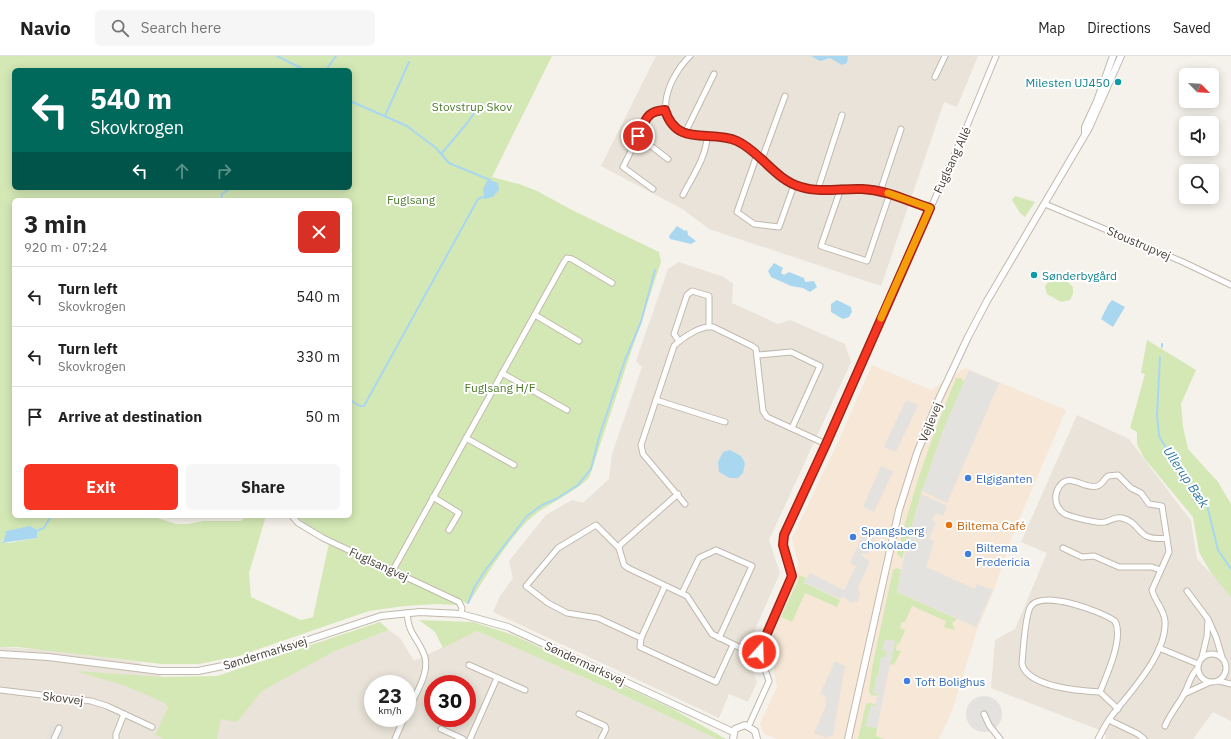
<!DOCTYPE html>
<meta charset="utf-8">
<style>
:root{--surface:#fff;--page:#f6f6f6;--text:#222;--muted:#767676;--line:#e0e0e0;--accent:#f63622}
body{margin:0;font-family:"IBM Plex Sans",sans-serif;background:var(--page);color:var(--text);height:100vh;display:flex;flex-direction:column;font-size:15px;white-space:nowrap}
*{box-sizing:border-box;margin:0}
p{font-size:13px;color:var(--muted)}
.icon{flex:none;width:22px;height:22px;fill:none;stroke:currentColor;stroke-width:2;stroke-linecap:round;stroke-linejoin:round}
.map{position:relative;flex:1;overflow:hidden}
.drawer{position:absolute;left:12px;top:142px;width:340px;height:320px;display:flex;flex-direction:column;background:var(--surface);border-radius:6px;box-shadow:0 2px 10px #0003}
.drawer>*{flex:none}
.top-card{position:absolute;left:12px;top:12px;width:340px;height:122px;border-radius:6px;box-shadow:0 2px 10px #0003;background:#00695c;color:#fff;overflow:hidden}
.needle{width:26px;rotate:114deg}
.controls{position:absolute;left:1179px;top:12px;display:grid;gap:8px}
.controls a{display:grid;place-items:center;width:40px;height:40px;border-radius:6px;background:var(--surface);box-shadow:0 2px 10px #0003;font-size:20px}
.speed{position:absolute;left:364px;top:619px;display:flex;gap:8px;font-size:20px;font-weight:700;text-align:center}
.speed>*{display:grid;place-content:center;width:52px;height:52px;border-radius:50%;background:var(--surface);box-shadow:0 2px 10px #0003;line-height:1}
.speed small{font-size:10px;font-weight:400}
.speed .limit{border:6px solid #d22;background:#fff;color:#111}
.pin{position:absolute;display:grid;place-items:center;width:34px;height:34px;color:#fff;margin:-17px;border:2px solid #fff;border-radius:50%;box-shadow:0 1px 4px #0007}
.me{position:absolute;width:44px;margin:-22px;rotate:20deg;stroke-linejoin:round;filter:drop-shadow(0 0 3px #0008)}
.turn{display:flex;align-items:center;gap:14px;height:84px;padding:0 12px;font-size:18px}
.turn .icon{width:52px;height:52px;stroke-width:2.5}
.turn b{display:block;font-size:28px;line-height:34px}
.lanes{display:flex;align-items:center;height:38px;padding:0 12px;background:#0003;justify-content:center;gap:20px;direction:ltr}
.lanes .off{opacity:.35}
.round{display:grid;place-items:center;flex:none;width:42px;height:42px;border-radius:6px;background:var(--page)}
.overview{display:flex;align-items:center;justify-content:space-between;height:68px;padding:0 12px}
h1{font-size:24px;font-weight:700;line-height:30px}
.button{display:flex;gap:8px;margin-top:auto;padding:8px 12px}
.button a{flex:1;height:46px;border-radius:6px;background:var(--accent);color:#fff;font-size:16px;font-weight:700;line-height:46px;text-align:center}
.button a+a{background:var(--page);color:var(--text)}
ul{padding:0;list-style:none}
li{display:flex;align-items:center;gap:12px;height:60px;padding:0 12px;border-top:1px solid var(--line)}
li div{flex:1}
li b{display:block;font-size:15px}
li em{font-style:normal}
header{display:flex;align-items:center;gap:24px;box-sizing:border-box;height:56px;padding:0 20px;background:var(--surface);border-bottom:1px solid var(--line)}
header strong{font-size:19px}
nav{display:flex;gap:22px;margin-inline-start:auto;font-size:14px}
.search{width:280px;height:36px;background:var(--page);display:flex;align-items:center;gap:10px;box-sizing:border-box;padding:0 14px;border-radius:6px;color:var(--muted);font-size:15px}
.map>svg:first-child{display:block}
.residential{fill:#e9e3d9;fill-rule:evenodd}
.commercial{fill:#f6e7d7}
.green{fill:#d4e8b5;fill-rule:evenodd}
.parking{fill:#e4e2df}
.water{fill:#aad7f0}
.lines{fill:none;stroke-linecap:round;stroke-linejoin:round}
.stream{stroke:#aad7f0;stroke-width:2}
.minor-casing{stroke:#c1b9ad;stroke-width:7}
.tertiary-casing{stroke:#c1b9ad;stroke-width:8}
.minor{stroke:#fff;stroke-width:5}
.tertiary{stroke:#fff;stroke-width:6}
.route-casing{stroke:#a02316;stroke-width:10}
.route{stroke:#f63622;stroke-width:7}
.slow{stroke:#f59e0b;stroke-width:7}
.culture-dot{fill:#0f9aa8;stroke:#fff;stroke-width:1.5}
.shop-dot{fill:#3f7fe0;stroke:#fff;stroke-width:1.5}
.food-dot{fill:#e8710a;stroke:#fff;stroke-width:1.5}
.labels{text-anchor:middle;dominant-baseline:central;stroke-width:4;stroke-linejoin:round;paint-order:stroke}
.culture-label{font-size:12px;fill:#0d838f;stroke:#fff;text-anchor:end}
.park-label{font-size:12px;fill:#4e7b2c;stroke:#fff}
.street-label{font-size:12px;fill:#494239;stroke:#fff}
.shop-label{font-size:12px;fill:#366cbe;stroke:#fff;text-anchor:start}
.food-label{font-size:12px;fill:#c56008;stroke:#fff;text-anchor:start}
.water-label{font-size:13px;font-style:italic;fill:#3078a5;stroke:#fff}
</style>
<header>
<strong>Navio</strong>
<div class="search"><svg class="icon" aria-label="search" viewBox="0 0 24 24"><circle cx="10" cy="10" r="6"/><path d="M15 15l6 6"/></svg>Search here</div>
<nav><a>Map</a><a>Directions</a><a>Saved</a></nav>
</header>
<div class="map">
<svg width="1231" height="683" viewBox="0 0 1231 683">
<rect width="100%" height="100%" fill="#f5f2eb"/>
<!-- residential -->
<g class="residential">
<path d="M656,0H978L957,51L944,46L881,230L709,173L684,154L601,110Z"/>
<path d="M679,206L724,221L733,228L732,247L778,268L790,264L845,288L851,306L769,484L780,517L748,589V603L757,626L748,646L729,638L719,662L493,556L500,540L513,522L509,505L546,459L572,444L583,447L609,423L612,398L642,311L636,305L668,213Z"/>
<path d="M1077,359L1129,383L1191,465L1197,503L1231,539V665L1213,656L1193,683H1105L1107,680L1097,673L991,632L995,584L1015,573L1047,497L1021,486Z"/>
<path d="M389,574L400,582L414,605L477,575L610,633L717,683H0V591L47,594L138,606L237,666L261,635L335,595ZM373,628H407V662H373ZM433,628H467V662H433Z"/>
</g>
<!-- commercial -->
<path class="commercial" d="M872,309L931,334L965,312L1066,354L1014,475L994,534L977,574L952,655L939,683H777L764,678L760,668L777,631L769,591L793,527L798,507L792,482L838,386Z"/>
<!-- green -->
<g class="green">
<path d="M0,0H552L492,121L519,128L537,135L574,155L659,196L661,206L589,422C572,438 551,446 533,460C509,481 486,521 468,548L324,479L309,471L296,460H350V144H14V460H151L176,468H188L203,465H241L246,460H266L249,517L251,541L301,564L313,561L329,487L454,546L458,549L436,548L405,550L369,555L239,600L199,608H161L17,591H0ZM14,14H350V132H14ZM5,477L37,482L9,487L1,486L5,482Z"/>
<path d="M1015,140L1035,146L1025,161L1020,157L1012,144Z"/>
<path d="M1053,220L1063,222L1073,231V238L1070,244L1061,246L1047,238L1045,230Z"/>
<path d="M1147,284L1196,314L1181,348L1183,371L1188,393L1218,426L1231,448V541L1211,517L1199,496L1193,461L1144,402L1137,388V376L1130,372L1145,318L1141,317Z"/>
<path d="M956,322H961L964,326L943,375L922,435L902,503L897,498C912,437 932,380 956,322Z"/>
<path d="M897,512L901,514L897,536L957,563L952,567L955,574L944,571L946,565L912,550L905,566H902L900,572L905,574L899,588L897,587L896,594L901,595L894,609L890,608L895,585L883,594L887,595L886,602L881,601L882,620L877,619L874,637L878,638L877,640L871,639L869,635L872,612L893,514Z"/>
<path d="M799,519L806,522L804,527L840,544L837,551L805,537L792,566L781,561L798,525Z"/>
<path d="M419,564L473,566L511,578L671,652L726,683H717L610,633L477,575L443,592L435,576Z"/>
<path d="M380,566L389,574L335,595L262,635L237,666L221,663L217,683H164L155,679L168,651L165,647L126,630L75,615L162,621L217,620Z"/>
<path d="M869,647L876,648L875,650L871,649L866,670L877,672L876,680L884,683H858L866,648Z"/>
</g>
<!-- parking -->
<g class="parking">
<path d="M969,314L999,327L947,447L922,435L943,375Z"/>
<path d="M906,344L918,349L896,396L884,391Z"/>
<path d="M881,410L893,416L874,456L863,451Z"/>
<path d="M921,438L947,450L943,460L936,457L932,464L936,466L929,483L934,485L926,511L975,533L977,528L993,534L976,571L897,536L906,492Z"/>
<path d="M864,476L875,482L868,498L863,497L861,499L869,505V508L859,529L858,533L860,537L858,545L851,547L844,541L840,543L804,527L810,517L844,534L856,510L850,507Z"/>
<path d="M885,583L895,585L877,672L866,670L871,649L875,650L878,638L873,637L877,619H882L878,618L881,601H886L887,595L882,594Z"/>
<path d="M835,605L845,610L833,679L826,682L814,677L826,650L825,639L820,638Z"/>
<circle cx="984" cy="658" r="18"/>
<path d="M53,669L66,675L62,683H46Z"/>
</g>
<!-- water -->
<g class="water">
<path d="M811,0H848L847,7L842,9L830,2L820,5Z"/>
<path d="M490,124L498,127L499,134L493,141L484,143L483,133L487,125Z"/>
<path d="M677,170L685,175L687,174L688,179L696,185L691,188L670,183L669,180Z"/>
<path d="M774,207L783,212L781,217L784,219L789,216L804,222L805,226L814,225L817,231L810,236L803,232L791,230L771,221L768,215Z"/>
<path d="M837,244L851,251L852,256L849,261L843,263L831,256V248Z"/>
<path d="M1112,244L1125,251L1113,271L1101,263L1108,249Z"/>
<path d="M730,394L741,400L745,407L743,417L738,422H730L719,416L718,406L723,396Z"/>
<path d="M30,470L37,474V482L1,487L4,484L6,475Z"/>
</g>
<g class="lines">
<!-- stream -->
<g class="stream">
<path d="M277,0L305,14"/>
<path d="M326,14L336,0"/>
<path d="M350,45L407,70L436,92L449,107L490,124"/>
<path d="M385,60L409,6"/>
<path d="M442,97L468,66L481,47"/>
<path d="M221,144L222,138L231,132"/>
<path d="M1162,291V288"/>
<path d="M1160,301L1157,359L1159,380L1184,423L1207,449L1218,494L1231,513"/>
<path d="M350,344L360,350H364L478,143L483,141"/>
<path d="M36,475L44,472L51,460"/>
<path d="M468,547L475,530L487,512L527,460L542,449L556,443L578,429L591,413L599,381L625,304L641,266L655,214"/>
</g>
<defs>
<g id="minor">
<path d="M690,0C670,19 649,64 686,78C702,84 720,78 736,85C761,95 774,122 800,131C819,137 843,131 863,133C887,135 907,144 930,152"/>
<path d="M935,21L945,0"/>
<path d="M685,77L714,18"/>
<path d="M638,80L668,103"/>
<path d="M757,99L737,156L754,168L779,171L794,129"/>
<path d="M762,103L785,40"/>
<path d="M841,132L821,190L867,205L890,137"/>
<path d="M653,133L623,111L650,57L655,54H665"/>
<path d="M818,133L842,59"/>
<path d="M880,136L901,73"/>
<path d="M683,139C692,121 706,102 707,81"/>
<path d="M1045,148L1183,206L1231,229"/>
<path d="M535,259L579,285"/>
<path d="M679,285L674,278L687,239L692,235L709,240V271"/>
<path d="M758,299L791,296L820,310L792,372"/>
<path d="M502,317L567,354"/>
<path d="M656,344L725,366"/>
<path d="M466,382L514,409"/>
<path d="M678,438L621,488L619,492L624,509L628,512L687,540L712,578L751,597L759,596"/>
<path d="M433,441L459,457L449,474"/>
<path d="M685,448L643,398L641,389L674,290C682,282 701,269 713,271L752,290L756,293L763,355L767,361L826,388"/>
<path d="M292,460L298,467L323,482L459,546L462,552L461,558"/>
<path d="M619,492L596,469L558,492L526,530L548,547L567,557L598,562L641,582"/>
<path d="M1063,492L1082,501L1094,500L1119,511H1152L1160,514"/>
<path d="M393,514L564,206L567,202L572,203L612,227"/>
<path d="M665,530L641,582L640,591L716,626L733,589"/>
<path d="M1187,535L1208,563L1216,581L1222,601"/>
<path d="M682,537L699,502L716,494L752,510L719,582"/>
<path d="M1159,592L1198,608"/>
<circle cx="1212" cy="612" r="14"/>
<path d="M1202,601L1207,580L1208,564"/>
<path d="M469,609L525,634"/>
<path d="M1219,625L1231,628"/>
<path d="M0,634L91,645L107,650L152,671"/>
<path d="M1100,636C1080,635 1028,631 1022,608C1023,596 1025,558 1031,550C1043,534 1101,555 1115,565C1124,582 1107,618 1100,636L1118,653"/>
<path d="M1184,638L1210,626"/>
<path d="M407,656C414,640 433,614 423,596C415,578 409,579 407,557"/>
<path d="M579,658L605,670L606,673L601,683"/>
<path d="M984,658L989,669L1000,683"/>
<path d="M1109,664L1138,678L1144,683"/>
<path d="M750,667L769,625L759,596L760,592L792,521L783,489L784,479L826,388L967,70L996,0"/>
<path d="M1165,670C1170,658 1178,649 1184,638C1189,629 1190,620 1197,613"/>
<path d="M441,673L463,683"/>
<path d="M54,683L59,672"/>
<path d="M116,683V678L124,658"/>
<path d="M395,683L404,662"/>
<path d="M470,683L497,622"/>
<path d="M1098,683C1102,676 1105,669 1110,662C1129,637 1167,599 1165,565C1164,553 1155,546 1152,534L1169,496L1162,450L1149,448L1141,437L1131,432L1118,419L1108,420C1104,423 1102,429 1097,430C1084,434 1069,415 1059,431C1055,437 1055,443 1057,449C1059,453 1061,456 1065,458C1072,461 1098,468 1105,466C1111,465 1114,460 1122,462C1143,467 1135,486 1167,482"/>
</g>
<g id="tertiary">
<path d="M1085,77V71L1097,45L1113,0"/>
<path d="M0,598L48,601L160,615H198L238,607L381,560L420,556L461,558L508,571L733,676"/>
<path d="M733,683L735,673L745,669L755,675L757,683"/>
<path d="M848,683L899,454L917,397L938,345L968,281L987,245L1089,72L1121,0"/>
</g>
</defs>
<!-- minor casing -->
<use href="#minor" class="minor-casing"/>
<!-- tertiary casing -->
<use href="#tertiary" class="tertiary-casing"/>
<!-- minor -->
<use href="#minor" class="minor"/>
<!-- tertiary -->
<use href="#tertiary" class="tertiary"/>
</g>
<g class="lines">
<defs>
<path id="route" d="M638,80C646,64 646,55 665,54C677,92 710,73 737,85C761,96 775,124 801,131C820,137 843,132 862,133C887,134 907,145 930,152L826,388L784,479L783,489L792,520L759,596"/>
</defs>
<!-- route casing -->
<use href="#route" class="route-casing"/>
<!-- route -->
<use href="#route" class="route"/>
<!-- slow -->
<path class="slow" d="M881,262L930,152L888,137"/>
</g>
<!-- markers -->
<g class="culture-dot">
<circle cx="1118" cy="26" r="4"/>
<circle cx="1034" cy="219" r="4"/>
</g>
<g class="shop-dot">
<circle cx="968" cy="422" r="4"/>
<circle cx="853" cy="481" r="4"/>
<circle cx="968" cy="498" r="4"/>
<circle cx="907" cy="625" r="4"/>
</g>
<circle class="food-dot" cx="949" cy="469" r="4"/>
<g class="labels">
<!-- culture labels -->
<g class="culture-label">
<text x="1110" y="26">Milesten UJ450</text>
<text x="1042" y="219" text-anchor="start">Sønderbygård</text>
</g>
<!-- park labels -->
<g class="park-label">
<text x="472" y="50">Stovstrup Skov</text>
<text x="411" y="143">Fuglsang</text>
<text x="500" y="331">Fuglsang H/F</text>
</g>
<!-- street labels -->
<g class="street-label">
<text transform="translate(952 104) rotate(-65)">Fuglsang Allé</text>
<text transform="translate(1139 187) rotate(23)">Stoustrupvej</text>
<text transform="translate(930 366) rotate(-68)">Vejlevej</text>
<text transform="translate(379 508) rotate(25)">Fuglsangvej</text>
<text transform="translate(265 597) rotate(-17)">Søndermarksvej</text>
<text transform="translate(585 607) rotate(25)">Søndermarksvej</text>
<text transform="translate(63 642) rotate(7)">Skovvej</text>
</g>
<!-- shop labels -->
<g class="shop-label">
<text x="976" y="422">Elgiganten</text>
<text x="861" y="474">Spangsberg<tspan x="861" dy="14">chokolade</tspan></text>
<text x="976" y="491">Biltema<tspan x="976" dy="14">Fredericia</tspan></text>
<text x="915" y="625">Toft Bolighus</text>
</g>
<!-- food labels -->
<g class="food-label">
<text x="957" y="469">Biltema Café</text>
</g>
<!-- water labels -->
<g class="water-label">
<text transform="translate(1186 421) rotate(56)">Ullerup Bæk</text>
</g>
</g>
</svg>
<div class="controls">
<a><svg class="needle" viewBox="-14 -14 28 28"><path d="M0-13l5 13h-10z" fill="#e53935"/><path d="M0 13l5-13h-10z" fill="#767676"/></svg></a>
<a><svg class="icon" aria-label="sound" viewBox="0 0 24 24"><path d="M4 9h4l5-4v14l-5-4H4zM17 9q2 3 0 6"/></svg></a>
<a><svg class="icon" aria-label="search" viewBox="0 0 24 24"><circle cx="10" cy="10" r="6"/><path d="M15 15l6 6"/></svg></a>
</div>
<div class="speed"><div>23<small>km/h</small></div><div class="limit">30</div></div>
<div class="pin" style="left:638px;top:80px;background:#d93025"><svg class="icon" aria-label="arrive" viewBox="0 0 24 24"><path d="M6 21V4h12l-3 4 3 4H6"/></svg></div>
<svg class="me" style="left:759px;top:596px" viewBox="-20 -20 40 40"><circle r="17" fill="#f63622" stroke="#fff" stroke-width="3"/><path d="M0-11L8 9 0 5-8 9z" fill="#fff"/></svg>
<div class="top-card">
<div class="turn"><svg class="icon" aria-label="left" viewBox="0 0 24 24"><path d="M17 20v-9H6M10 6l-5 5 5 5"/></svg><div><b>540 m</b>Skovkrogen</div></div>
<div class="lanes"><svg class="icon" aria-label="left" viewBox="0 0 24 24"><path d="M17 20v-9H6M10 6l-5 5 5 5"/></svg><svg class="icon off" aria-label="ahead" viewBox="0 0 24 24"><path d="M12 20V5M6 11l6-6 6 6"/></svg><svg class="icon off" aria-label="right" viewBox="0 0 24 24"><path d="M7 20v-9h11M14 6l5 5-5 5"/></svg></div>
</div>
<section class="drawer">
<div class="overview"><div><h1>3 min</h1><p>920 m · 07:24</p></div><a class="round" style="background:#d93025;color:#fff"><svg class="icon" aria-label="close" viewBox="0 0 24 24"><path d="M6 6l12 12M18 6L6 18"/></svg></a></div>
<ul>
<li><svg class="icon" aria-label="left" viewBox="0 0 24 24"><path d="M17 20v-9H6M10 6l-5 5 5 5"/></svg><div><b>Turn left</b><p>Skovkrogen</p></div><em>540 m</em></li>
<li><svg class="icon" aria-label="left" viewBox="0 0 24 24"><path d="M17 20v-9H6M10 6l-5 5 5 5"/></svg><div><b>Turn left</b><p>Skovkrogen</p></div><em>330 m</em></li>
<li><svg class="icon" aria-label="arrive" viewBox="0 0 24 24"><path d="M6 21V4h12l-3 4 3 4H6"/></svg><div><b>Arrive at destination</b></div><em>50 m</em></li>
</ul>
<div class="button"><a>Exit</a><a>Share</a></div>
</section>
</div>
